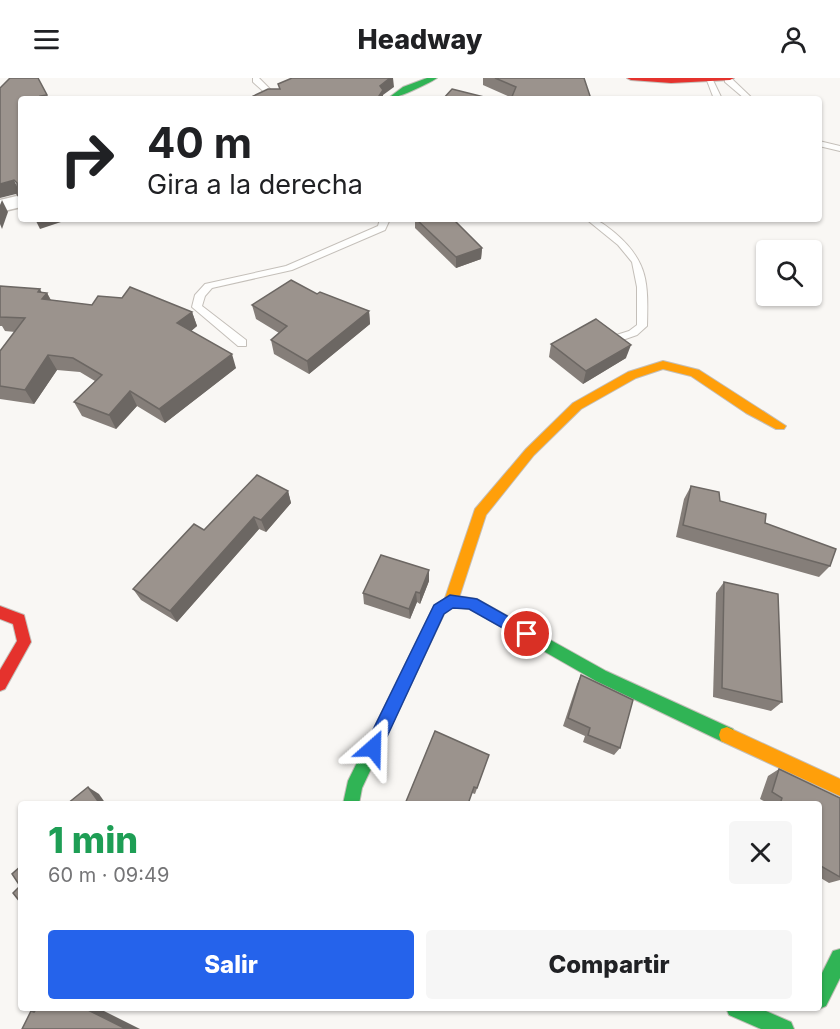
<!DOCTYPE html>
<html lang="es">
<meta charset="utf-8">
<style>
:root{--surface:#fff;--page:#f6f6f6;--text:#202124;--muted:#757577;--accent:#2563eb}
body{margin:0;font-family:Inter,sans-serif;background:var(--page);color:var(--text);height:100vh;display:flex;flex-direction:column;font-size:22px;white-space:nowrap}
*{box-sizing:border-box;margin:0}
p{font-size:20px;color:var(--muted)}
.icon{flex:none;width:33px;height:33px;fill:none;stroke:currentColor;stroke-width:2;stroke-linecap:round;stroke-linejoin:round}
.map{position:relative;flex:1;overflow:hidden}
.panel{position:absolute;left:18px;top:723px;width:804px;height:210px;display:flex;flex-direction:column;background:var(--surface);border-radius:6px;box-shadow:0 2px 4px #0004}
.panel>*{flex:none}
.top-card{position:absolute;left:18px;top:18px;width:804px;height:126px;border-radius:6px;box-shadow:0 2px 4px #0004;background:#fff;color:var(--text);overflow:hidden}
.buttons{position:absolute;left:756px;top:162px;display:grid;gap:12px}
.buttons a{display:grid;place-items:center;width:66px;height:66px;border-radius:6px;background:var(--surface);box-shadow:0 2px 4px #0004;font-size:30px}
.pin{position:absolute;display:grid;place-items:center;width:51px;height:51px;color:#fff;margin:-26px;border:3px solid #fff;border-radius:50%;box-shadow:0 2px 6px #0007}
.me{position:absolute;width:66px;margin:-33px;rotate:25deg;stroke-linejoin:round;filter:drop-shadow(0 0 4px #0008)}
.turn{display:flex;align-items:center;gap:21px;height:126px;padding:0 30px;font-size:27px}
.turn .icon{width:78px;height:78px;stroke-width:2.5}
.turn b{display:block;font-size:42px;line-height:51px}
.round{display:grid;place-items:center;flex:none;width:63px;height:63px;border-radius:6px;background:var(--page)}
.summary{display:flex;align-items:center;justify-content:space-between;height:102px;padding:0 30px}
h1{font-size:36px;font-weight:800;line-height:45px;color:#1e9e55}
.action{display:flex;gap:12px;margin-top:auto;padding:12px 30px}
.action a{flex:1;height:69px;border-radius:6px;background:var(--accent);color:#fff;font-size:24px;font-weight:800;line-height:69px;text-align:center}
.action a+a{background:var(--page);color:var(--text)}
header{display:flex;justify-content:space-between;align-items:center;height:78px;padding:0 30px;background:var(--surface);font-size:27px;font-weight:800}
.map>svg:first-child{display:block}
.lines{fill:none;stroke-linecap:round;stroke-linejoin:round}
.lane-casing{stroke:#c4bfb9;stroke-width:2}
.street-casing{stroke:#c4bfb9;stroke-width:3}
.fast-casing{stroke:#c4bfb9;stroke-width:2}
.slow-casing{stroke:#c4bfb9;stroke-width:2}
.jam-casing{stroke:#c4bfb9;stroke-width:2}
.lane{fill:#fefefd;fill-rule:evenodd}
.street{fill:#fefefd;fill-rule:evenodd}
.fast{fill:#30b455;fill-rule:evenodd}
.slow{fill:#ff9f0a;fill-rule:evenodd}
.jam{fill:#e5322d;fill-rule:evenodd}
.wall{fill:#857e79}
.shaded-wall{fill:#6c6763}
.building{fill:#9b938d;stroke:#6c6763;stroke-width:1.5}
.route{fill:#2563eb;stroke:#184099;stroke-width:1.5}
</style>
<header><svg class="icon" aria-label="menu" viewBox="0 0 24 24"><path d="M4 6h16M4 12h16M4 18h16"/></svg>Headway<svg class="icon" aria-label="person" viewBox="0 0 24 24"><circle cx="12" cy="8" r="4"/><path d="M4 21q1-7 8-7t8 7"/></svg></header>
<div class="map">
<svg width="840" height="951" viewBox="0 0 840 951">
<rect width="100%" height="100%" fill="#f9f7f4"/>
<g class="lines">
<defs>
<g id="lane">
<path d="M253,0H259L280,21H272L253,4Z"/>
<path d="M706,0H712L722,21H714Z"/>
<path d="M725,0H731L753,21H745L725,4Z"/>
<path d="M819,63L840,68V73L819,68Z"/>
<path d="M380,141H390L385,152L292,192L212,210L205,218L202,228L246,262V268H238L192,229L195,217L205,206L286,188L378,148Z"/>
<path d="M586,141C599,141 605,147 615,155C649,184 648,206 647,248L637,257L614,265L609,261L610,259L629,253L637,247V209L632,184L618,167Z"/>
</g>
<path id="street" d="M21,117V129L0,134V122Z"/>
<g id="fast">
<path d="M427,0H437C428,6 396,21 387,21L403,9Z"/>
<path d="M451,517L477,521L606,593L733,651L735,657L733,663L727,665L721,663L596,603L470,531L453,529L444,536L362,710L359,726H343L348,703L434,528Z"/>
<path d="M840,871V900L826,928L819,931V901L833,873Z"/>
<path d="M726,930H759L791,944L794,951H761L729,937Z"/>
</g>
<g id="slow">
<path d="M663,283L699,292L786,348L784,351H776L746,335L691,298L663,291L636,300L581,331L534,377L486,437L458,523L456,527L451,529L446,527L444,523L475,431L526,371L573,325L628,294Z"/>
<path d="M727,649L840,701V718L721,663L719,657L721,651Z"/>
</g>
<g id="jam">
<path d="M627,0H734L730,2L671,5L631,2Z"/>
<path d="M0,528L24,537L31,564L5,611L0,613V592L17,563L13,546L0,541Z"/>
</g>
</defs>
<!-- lane casing -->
<use href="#lane" class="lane-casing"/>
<!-- street casing -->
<use href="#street" class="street-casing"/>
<!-- fast casing -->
<use href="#fast" class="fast-casing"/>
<!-- slow casing -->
<use href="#slow" class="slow-casing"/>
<!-- jam casing -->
<use href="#jam" class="jam-casing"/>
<!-- lane -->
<use href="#lane" class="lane"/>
<!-- street -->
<use href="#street" class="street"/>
<!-- fast -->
<use href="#fast" class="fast"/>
<!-- slow -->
<use href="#slow" class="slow"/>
<!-- jam -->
<use href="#jam" class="jam"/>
</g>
<!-- wall -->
<g class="wall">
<path d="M483,0H584L512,20L483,7Z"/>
<path d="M415,141H453L482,170L481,181L456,190L415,150Z"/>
<path d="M0,208L47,215L51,222L92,227L192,234L197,248L191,253L236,290L165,345L137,328L116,351L82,338L74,324L95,303L80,294L57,292L34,326L0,321V273L15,254L5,253L2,248H0Z"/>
<path d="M317,216L369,233L370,246L309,296L274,276L271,262L279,255L256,241L252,227Z"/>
<path d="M551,266L626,280L583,306L549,279Z"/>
<path d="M691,408L765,445L830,488L819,499L676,459L684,421Z"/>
<path d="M288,413L291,425L266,454L259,451L177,544L141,522L133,511L204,452Z"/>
<path d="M429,503L420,526L417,524L410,541L364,526L363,515Z"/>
<path d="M724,504L782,624L771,633L713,619L716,515Z"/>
<path d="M581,597L620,670L614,677L583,664L585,658L563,648L577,606Z"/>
<path d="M489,677L475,716L472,715L405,726Z"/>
<path d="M779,691L840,720V802L829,805L819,799V726H769L760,721L768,698Z"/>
</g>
<!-- shaded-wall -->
<g class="shaded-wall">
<path d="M390,0H393L394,9L383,17V21H377L380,8Z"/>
<path d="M47,17L49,21H41L40,18Z"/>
<path d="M14,102L20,115L0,120V106Z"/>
<path d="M2,122L8,134L2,151L0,146V127Z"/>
<path d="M35,141H70L40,151Z"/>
<path d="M482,170L481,181L456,190V179Z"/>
<path d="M40,211L44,219L47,215L54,229L51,236L38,214Z"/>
<path d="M369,233L370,246L309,296L307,283Z"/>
<path d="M192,234L197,248L183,260L177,245Z"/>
<path d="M631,267L626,280L583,306L586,293Z"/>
<path d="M232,276L236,290L165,345L159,331Z"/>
<path d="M48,277L57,292L34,326L25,312Z"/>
<path d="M130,313L137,328L116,351L109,337Z"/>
<path d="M288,413L291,425L266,454L261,442Z"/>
<path d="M254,439L259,451L177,544L170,533Z"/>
<path d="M429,492V503L420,526V515Z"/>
<path d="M416,514L417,524L410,541L409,531Z"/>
<path d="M88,709L99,716L106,726H100Z"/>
<path d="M84,930H98L140,951H126Z"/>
</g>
<!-- building -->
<g class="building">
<path d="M10,0H38L47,17L40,18L41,21H21V122L17,116V105L14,102L0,106V10Z"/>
<path d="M292,0H390L380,8L383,12L377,21H247L268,11H280L278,6Z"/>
<path d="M495,0H584L591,21H511L516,9Z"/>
<path d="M452,11L492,21H443Z"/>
<path d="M416,141H453L482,170L456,179Z"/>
<path d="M291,202L317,216L320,214L369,233L307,283L271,262L287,248L252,227Z"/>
<path d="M0,208L40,211L38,214L47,215L42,221L92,227L98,218L122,220L130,209L192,234L177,245L232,276L159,331L130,313L109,337L74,324L102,297L73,280L48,277L25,312L0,308V273L25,240L0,239Z"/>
<path d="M596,241L631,267L586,293L551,266Z"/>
<path d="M257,397L288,413L261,442L254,439L170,533L133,511L194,446L204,452Z"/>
<path d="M691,408L719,414L720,423L766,436L765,445L836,471L830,488L683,447Z"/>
<path d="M381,477L429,492L420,515L416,514L409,531L363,515Z"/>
<path d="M724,504L778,516L782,624L722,610Z"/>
<path d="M581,597L633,622L620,670L588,657L590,650L568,640Z"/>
<path d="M435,653L489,677L477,710L474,709L468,726H405Z"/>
<path d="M779,691L840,720V799L819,787V726H780L782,720L772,714Z"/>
<path d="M88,709L100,726H67Z"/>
<path d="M21,788V825L13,815L20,808L12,796Z"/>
<path d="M37,930H84L126,951H22L31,933L34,934Z"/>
</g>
<!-- route -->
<path class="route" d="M450,517L477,521L532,552L534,556L532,561H522L469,531L453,530L444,536L379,676L373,678L367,676L365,670L367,664L434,527Z"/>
</svg>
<div class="buttons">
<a><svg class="icon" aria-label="search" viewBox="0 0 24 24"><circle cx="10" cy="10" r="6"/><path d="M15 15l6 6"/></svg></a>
</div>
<div class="pin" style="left:527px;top:556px;background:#d93025"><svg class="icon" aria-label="arrive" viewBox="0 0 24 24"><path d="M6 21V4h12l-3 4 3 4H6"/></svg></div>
<svg class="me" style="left:373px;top:670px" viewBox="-20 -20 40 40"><path d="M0-17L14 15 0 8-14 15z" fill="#2563eb" stroke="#fff" stroke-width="4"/></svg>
<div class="top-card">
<div class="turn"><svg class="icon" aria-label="right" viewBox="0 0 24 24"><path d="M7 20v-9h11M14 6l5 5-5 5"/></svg><div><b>40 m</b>Gira a la derecha</div></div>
</div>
<section class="panel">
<div class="summary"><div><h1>1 min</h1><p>60 m · 09:49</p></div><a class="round"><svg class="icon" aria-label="close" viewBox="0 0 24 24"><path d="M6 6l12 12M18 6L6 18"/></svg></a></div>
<div class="action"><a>Salir</a><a>Compartir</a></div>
</section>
</div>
